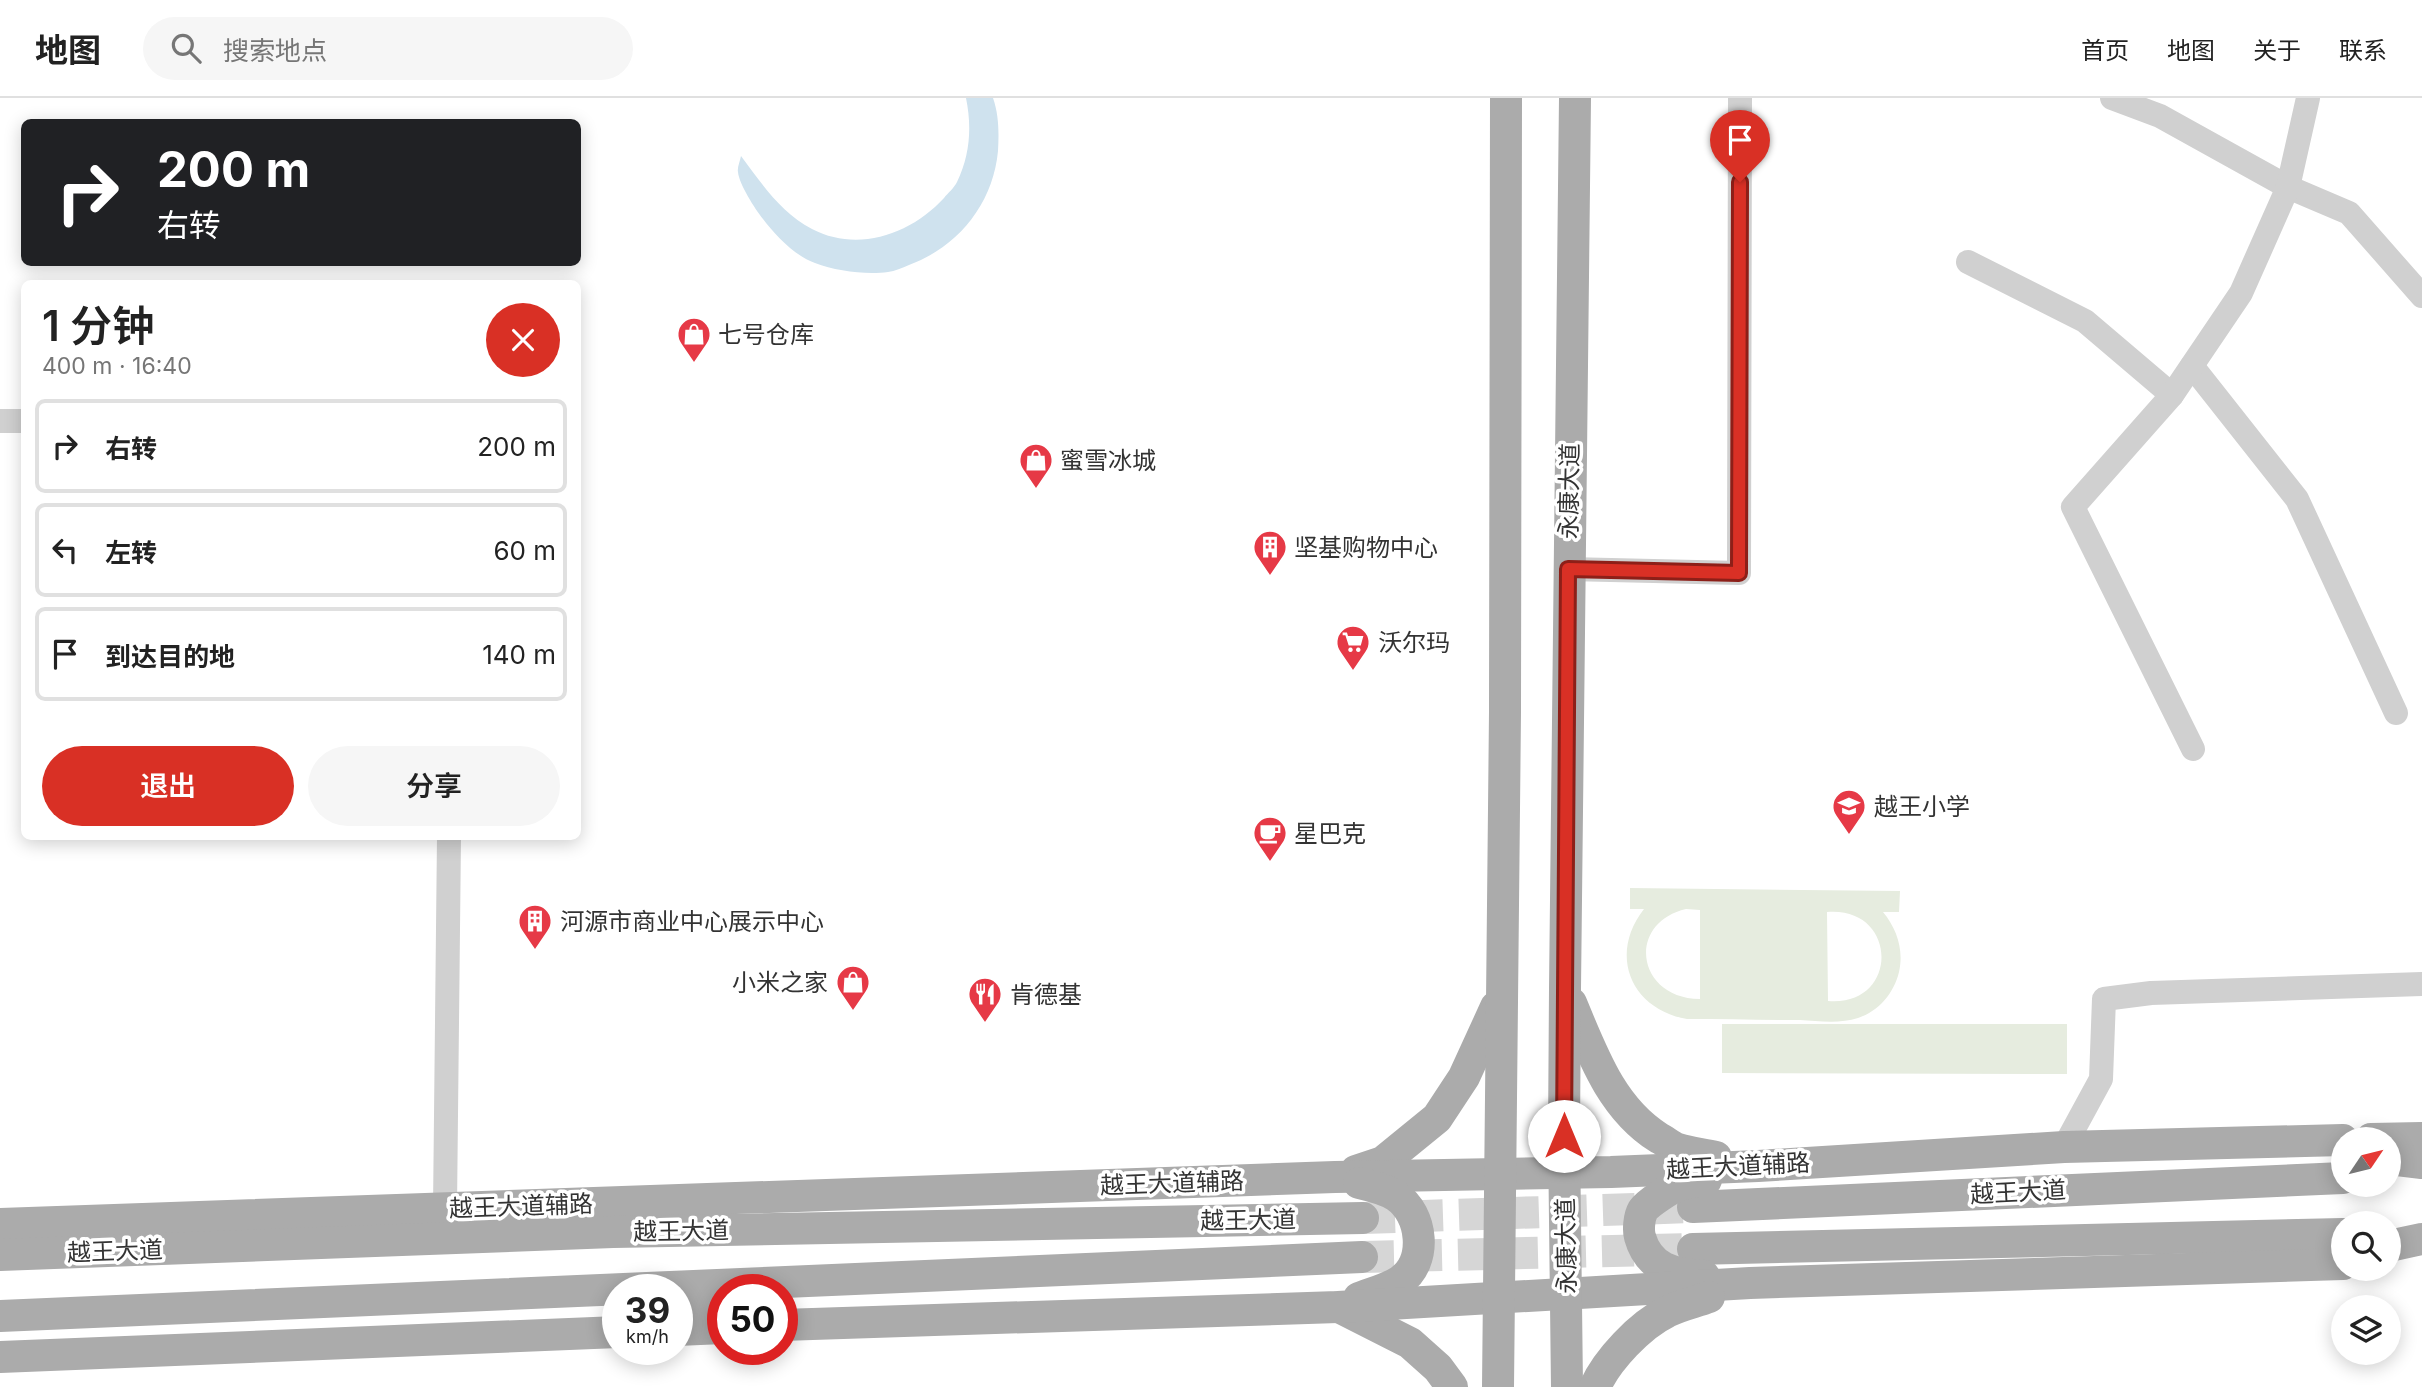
<!DOCTYPE html>
<html lang="zh">
<meta charset="utf-8">
<style>
:root{--surface:#fff;--page:#f6f6f6;--text:#222;--muted:#767676;--line:#e0e0e0;--accent:#d93025}
body{margin:0;font-family:Inter,"Noto Sans SC",sans-serif;background:var(--page);color:var(--text);height:100vh;display:flex;flex-direction:column;font-size:26px;white-space:nowrap}
*{box-sizing:border-box;margin:0}
p{font-size:23px;color:var(--muted)}
.icon{flex:none;width:38px;height:38px;fill:none;stroke:currentColor;stroke-width:2;stroke-linecap:round;stroke-linejoin:round}
.map{position:relative;flex:1;overflow:hidden}
.sheet{position:absolute;left:21px;top:182px;width:560px;height:560px;display:flex;flex-direction:column;background:var(--surface);border-radius:10px;box-shadow:0 4px 18px #0003}
.sheet>*{flex:none}
.guide{position:absolute;left:21px;top:21px;width:560px;height:147px;border-radius:10px;box-shadow:0 4px 18px #0003;background:#202124;color:#fff;overflow:hidden}
.needle{width:46px;rotate:55deg}
.tools{position:absolute;left:2331px;top:1029px;display:grid;gap:14px}
.tools a{display:grid;place-items:center;width:70px;height:70px;border-radius:50%;background:var(--surface);box-shadow:0 4px 18px #0003;font-size:35px}
.speed{position:absolute;left:602px;top:1176px;display:flex;gap:14px;font-size:35px;font-weight:700;text-align:center}
.speed>*{display:grid;place-content:center;width:91px;height:91px;border-radius:50%;background:var(--surface);box-shadow:0 4px 18px #0003;line-height:1}
.speed small{font-size:18px;font-weight:400}
.speed .limit{border:10px solid #d22;background:#fff;color:#111}
.pin{position:absolute;display:grid;place-items:center;width:60px;height:60px;color:#fff;margin:-72px -30px;border-radius:50% 50% 50% 0;rotate:-45deg;box-shadow:0 0 7px #0007}
.pin .icon{rotate:45deg}
.me{position:absolute;width:77px;margin:-38px;rotate:0deg;stroke-linejoin:round;filter:drop-shadow(0 0 5px #0008)}
.turn{display:flex;align-items:center;gap:24px;height:147px;padding:0 21px;font-size:32px}
.turn .icon{width:91px;height:91px;stroke-width:2.5}
.turn b{display:block;font-size:49px;line-height:60px}
.round{display:grid;place-items:center;flex:none;width:74px;height:74px;border-radius:37px;background:var(--page)}
.headline{display:flex;align-items:center;justify-content:space-between;height:119px;padding:0 21px}
h1{font-size:42px;font-weight:600;line-height:52px}
.cta{display:flex;gap:14px;margin-top:auto;padding:14px 21px}
.cta a{flex:1;height:80px;border-radius:42px;background:var(--accent);color:#fff;font-size:28px;font-weight:600;line-height:80px;text-align:center}
.cta a+a{background:var(--page);color:var(--text)}
ul{padding:0;list-style:none}
li{display:flex;align-items:center;gap:21px;height:94px;margin:0 14px 10px;padding:0 7px;border:4px solid var(--line);border-radius:10px}
li div{flex:1}
li b{display:block;font-size:26px}
li em{font-style:normal}
header{display:flex;align-items:center;gap:42px;box-sizing:border-box;height:98px;padding:0 35px;background:var(--surface);border-bottom:2px solid var(--line)}
header strong{font-size:33px}
nav{display:flex;gap:38px;margin-inline-start:auto;font-size:24px}
.search{width:490px;height:63px;background:var(--page);display:flex;align-items:center;gap:18px;box-sizing:border-box;padding:0 24px;border-radius:38px;color:var(--muted);font-size:26px}
.map>svg:first-child{display:block}
.green{fill:#e6ecdf;fill-rule:evenodd}
.water{fill:#cfe2ee}
.lines{fill:none;stroke-linecap:round;stroke-linejoin:round}
.major-tunnel{stroke:#d6d6d6;stroke-width:32;stroke-dasharray:32 16;stroke-linecap:butt}
.minor{stroke:#d0d0d0;stroke-width:24}
.major{stroke:#ababab;stroke-width:32}
.route-casing{stroke:#8d1f18;stroke-width:18}
.route{stroke:#d93025;stroke-width:12}
.labels{text-anchor:middle;dominant-baseline:central;stroke-width:7;stroke-linejoin:round;paint-order:stroke}
.poi-label{font-size:24px;fill:#333;stroke:#fff;text-anchor:start}
.street-label{font-size:24px;fill:#333;stroke:#fff}
</style>
<header>
<strong>地图</strong>
<div class="search"><svg class="icon" aria-label="search" viewBox="0 0 24 24"><circle cx="10" cy="10" r="6"/><path d="M15 15l6 6"/></svg>搜索地点</div>
<nav><a>首页</a><a>地图</a><a>关于</a><a>联系</a></nav>
</header>
<div class="map">
<svg width="2422" height="1289" viewBox="0 0 2422 1289">
<rect width="100%" height="100%" fill="#fff"/>
<!-- green -->
<g class="green">
<path d="M1630,790L1900,793L1899,814H1883C1897,831 1904,852 1899,874C1894,895 1879,913 1858,920C1840,926 1818,923 1800,922C1762,922 1724,921 1687,921C1631,911 1608,857 1644,811H1630ZM1686,811L1700,812V901C1636,900 1626,825 1686,811ZM1827,814C1899,808 1900,909 1828,903Z"/>
<path d="M1722,926H2067V976L1722,975Z"/>
</g>
<!-- water -->
<path class="water" d="M966,0H993C999,17 999,35 998,53C993,106 958,149 909,167C902,170 895,173 888,174C866,177 836,173 815,165C795,158 775,137 763,121C755,111 739,86 738,74C737,70 740,63 741,58C762,86 781,115 812,131C858,155 911,136 944,100C948,95 954,90 957,84C970,57 972,29 966,0Z"/>
<g class="lines">
<!-- major-tunnel -->
<g class="major-tunnel">
<path d="M1363,1120L1693,1109"/>
<path d="M1362,1159L1693,1151"/>
</g>
<!-- minor -->
<g class="minor">
<path d="M2112,0L2160,18L2288,89L2349,115L2422,198"/>
<path d="M1968,164L2085,223L2172,297"/>
<path d="M2192,268L2297,401L2396,615"/>
<path d="M0,323H24"/>
<path d="M1568,471L1739,475L1740,0"/>
<path d="M2193,651L2073,409L2172,297L2241,195L2288,89L2308,0"/>
<path d="M2064,1049L2101,981L2104,901L2151,895L2422,886"/>
<path d="M445,1110L449,738"/>
</g>
<!-- major -->
<g class="major">
<path d="M1571,905C1592,955 1611,1010 1659,1040C1665,1043 1672,1049 1678,1051C1690,1055 1704,1056 1716,1059"/>
<path d="M2371,1041L2422,1040"/>
<path d="M2389,1061L2422,1065"/>
<path d="M1356,1073L1383,1064L1437,1020L1464,979L1496,909"/>
<path d="M1693,1109L2343,1080"/>
<path d="M0,1126L1335,1079L1611,1074L1758,1068L2064,1049L2343,1042"/>
<path d="M2389,1148L2422,1141"/>
<path d="M1693,1151L2343,1136"/>
<path d="M0,1157L613,1134L1363,1120"/>
<path d="M1704,1178C1674,1176 1649,1171 1640,1139C1638,1132 1639,1119 1643,1112C1648,1105 1671,1090 1679,1087C1687,1084 1698,1084 1706,1082"/>
<path d="M677,1199L723,1212"/>
<path d="M1359,1200C1372,1195 1388,1191 1400,1183C1428,1164 1423,1116 1396,1098C1385,1091 1372,1088 1359,1085"/>
<path d="M1339,1209L1410,1245L1438,1270L1452,1289"/>
<path d="M0,1218L1362,1159"/>
<path d="M782,1227L1338,1209L1750,1185L2343,1166"/>
<path d="M677,1232L723,1230"/>
<path d="M0,1259L618,1234"/>
<path d="M1498,1289L1505,614L1506,0"/>
<path d="M1567,1289L1564,1038L1565,891L1575,0"/>
<path d="M1595,1289C1607,1262 1640,1227 1667,1214C1680,1207 1696,1204 1709,1199"/>
</g>
</g>
<g class="lines">
<defs>
<path id="route" d="M1564,1038L1568,471L1739,475L1740,84"/>
</defs>
<!-- route casing -->
<use href="#route" class="route-casing"/>
<!-- route -->
<use href="#route" class="route"/>
</g>
<!-- icons -->
<defs>
<symbol id="shop-pin" viewBox="-11 -11 22 30"><path d="M0 17L-7.5 6A9.5 9.5 0 1 1 7.5 6Z" fill="#e63946" stroke="#fff"/><path d="M-5-2.5h2.3a2.7 3.5 0 0 1 5.4 0H5L5.5 6h-11ZM-1.5-2.5h3a1.5 2.3 0 0 0-3 0Z" fill="#fff"/></symbol>
<symbol id="building-pin" viewBox="-11 -11 22 30"><path d="M0 17L-7.5 6A9.5 9.5 0 1 1 7.5 6Z" fill="#e63946" stroke="#fff"/><path d="M-4-6H4V6H1V3H-1V6H-4ZM-2.5-4.3h1.7v1.8h-1.7ZM.8-4.3h1.7v1.8H.8ZM-2.5-1h1.7V.8h-1.7ZM.8-1h1.7V.8H.8Z" fill="#fff"/></symbol>
<symbol id="supermarket-pin" viewBox="-11 -11 22 30"><path d="M0 17L-7.5 6A9.5 9.5 0 1 1 7.5 6Z" fill="#e63946" stroke="#fff"/><path d="M-6-5.5h2.5l.6 2H6L4.5 2H-2.5L-4.4-4H-6ZM-1.5 3.2a1.3 1.3 0 1 0 .1 0ZM3 3.2a1.3 1.3 0 1 0 .1 0Z" fill="#fff"/></symbol>
<symbol id="school-pin" viewBox="-11 -11 22 30"><path d="M0 17L-7.5 6A9.5 9.5 0 1 1 7.5 6Z" fill="#e63946" stroke="#fff"/><path d="M0-5L7-2L0 1L-7-2ZM-4 1L0 2.5L4 1V4Q0 6-4 4Z" fill="#fff"/></symbol>
<symbol id="cafe-pin" viewBox="-11 -11 22 30"><path d="M0 17L-7.5 6A9.5 9.5 0 1 1 7.5 6Z" fill="#e63946" stroke="#fff"/><path d="M-5.5-4.5H6V0H3Q3 3.5 0 3.5H-2.5Q-5.5 3.5-5.5 0ZM3-3.2v2h1.7v-2ZM-6 4.5H4V6H-6Z" fill="#fff"/></symbol>
<symbol id="restaurant-pin" viewBox="-11 -11 22 30"><path d="M0 17L-7.5 6A9.5 9.5 0 1 1 7.5 6Z" fill="#e63946" stroke="#fff"/><path d="M-5-6h1v4h1v-4h1v4h1v-4h1v5L-1.5 .5V6h-2V.5L-5-1ZM5-6V6H3V1.5H1.5Q1.5-4 5-6Z" fill="#fff"/></symbol>
</defs>
<g fill-rule="evenodd">
<use href="#shop-pin" x="675" y="217" width="38" height="52"/>
<use href="#shop-pin" x="1017" y="343" width="38" height="52"/>
<use href="#building-pin" x="1251" y="430" width="38" height="52"/>
<use href="#supermarket-pin" x="1334" y="525" width="38" height="52"/>
<use href="#school-pin" x="1830" y="689" width="38" height="52"/>
<use href="#cafe-pin" x="1251" y="716" width="38" height="52"/>
<use href="#building-pin" x="516" y="804" width="38" height="52"/>
<use href="#shop-pin" x="834" y="865" width="38" height="52"/>
<use href="#restaurant-pin" x="966" y="877" width="38" height="52"/>
</g>
<g class="labels">
<!-- poi labels -->
<g class="poi-label">
<text x="718" y="236">七号仓库</text>
<text x="1060" y="362">蜜雪冰城</text>
<text x="1294" y="449">坚基购物中心</text>
<text x="1378" y="544">沃尔玛</text>
<text x="1874" y="708">越王小学</text>
<text x="1294" y="735">星巴克</text>
<text x="560" y="823">河源市商业中心展示中心</text>
<text x="828" y="884" text-anchor="end">小米之家</text>
<text x="1010" y="896">肯德基</text>
</g>
<!-- street labels -->
<g class="street-label">
<text transform="translate(1569 393) rotate(-89)">永康大道</text>
<text transform="translate(1738 1068) rotate(-3)">越王大道辅路</text>
<text transform="translate(1172 1085) rotate(-2)">越王大道辅路</text>
<text transform="translate(2018 1094) rotate(-3)">越王大道</text>
<text transform="translate(521 1108) rotate(-2)">越王大道辅路</text>
<text transform="translate(1248 1122) rotate(-1)">越王大道</text>
<text transform="translate(681 1133) rotate(-1)">越王大道</text>
<text transform="translate(1566 1148) rotate(-91)">永康大道</text>
<text transform="translate(115 1153) rotate(-2)">越王大道</text>
</g>
</g>
</svg>
<div class="tools">
<a><svg class="needle" viewBox="-14 -14 28 28"><path d="M0-13l5 13h-10z" fill="#e53935"/><path d="M0 13l5-13h-10z" fill="#767676"/></svg></a>
<a><svg class="icon" aria-label="search" viewBox="0 0 24 24"><circle cx="10" cy="10" r="6"/><path d="M15 15l6 6"/></svg></a>
<a><svg class="icon" aria-label="layers" viewBox="0 0 24 24"><path d="M12 4l9 5-9 5-9-5zM3 14l9 5 9-5"/></svg></a>
</div>
<div class="speed"><div>39<small>km/h</small></div><div class="limit">50</div></div>
<div class="pin" style="left:1740px;top:84px;background:#d93025"><svg class="icon" aria-label="arrive" viewBox="0 0 24 24"><path d="M6 21V4h12l-3 4 3 4H6"/></svg></div>
<svg class="me" style="left:1564px;top:1038px" viewBox="-20 -20 40 40"><circle r="19" fill="#fff"/><path d="M0-13L10 11 0 6-10 11z" fill="#d93025"/></svg>
<div class="guide">
<div class="turn"><svg class="icon" aria-label="right" viewBox="0 0 24 24"><path d="M7 20v-9h11M14 6l5 5-5 5"/></svg><div><b>200 m</b>右转</div></div>
</div>
<section class="sheet">
<div class="headline"><div><h1>1 分钟</h1><p>400 m · 16:40</p></div><a class="round" style="background:#d93025;color:#fff"><svg class="icon" aria-label="close" viewBox="0 0 24 24"><path d="M6 6l12 12M18 6L6 18"/></svg></a></div>
<ul>
<li><svg class="icon" aria-label="right" viewBox="0 0 24 24"><path d="M7 20v-9h11M14 6l5 5-5 5"/></svg><div><b>右转</b></div><em>200 m</em></li>
<li><svg class="icon" aria-label="left" viewBox="0 0 24 24"><path d="M17 20v-9H6M10 6l-5 5 5 5"/></svg><div><b>左转</b></div><em>60 m</em></li>
<li><svg class="icon" aria-label="arrive" viewBox="0 0 24 24"><path d="M6 21V4h12l-3 4 3 4H6"/></svg><div><b>到达目的地</b></div><em>140 m</em></li>
</ul>
<div class="cta"><a>退出</a><a>分享</a></div>
</section>
</div>
